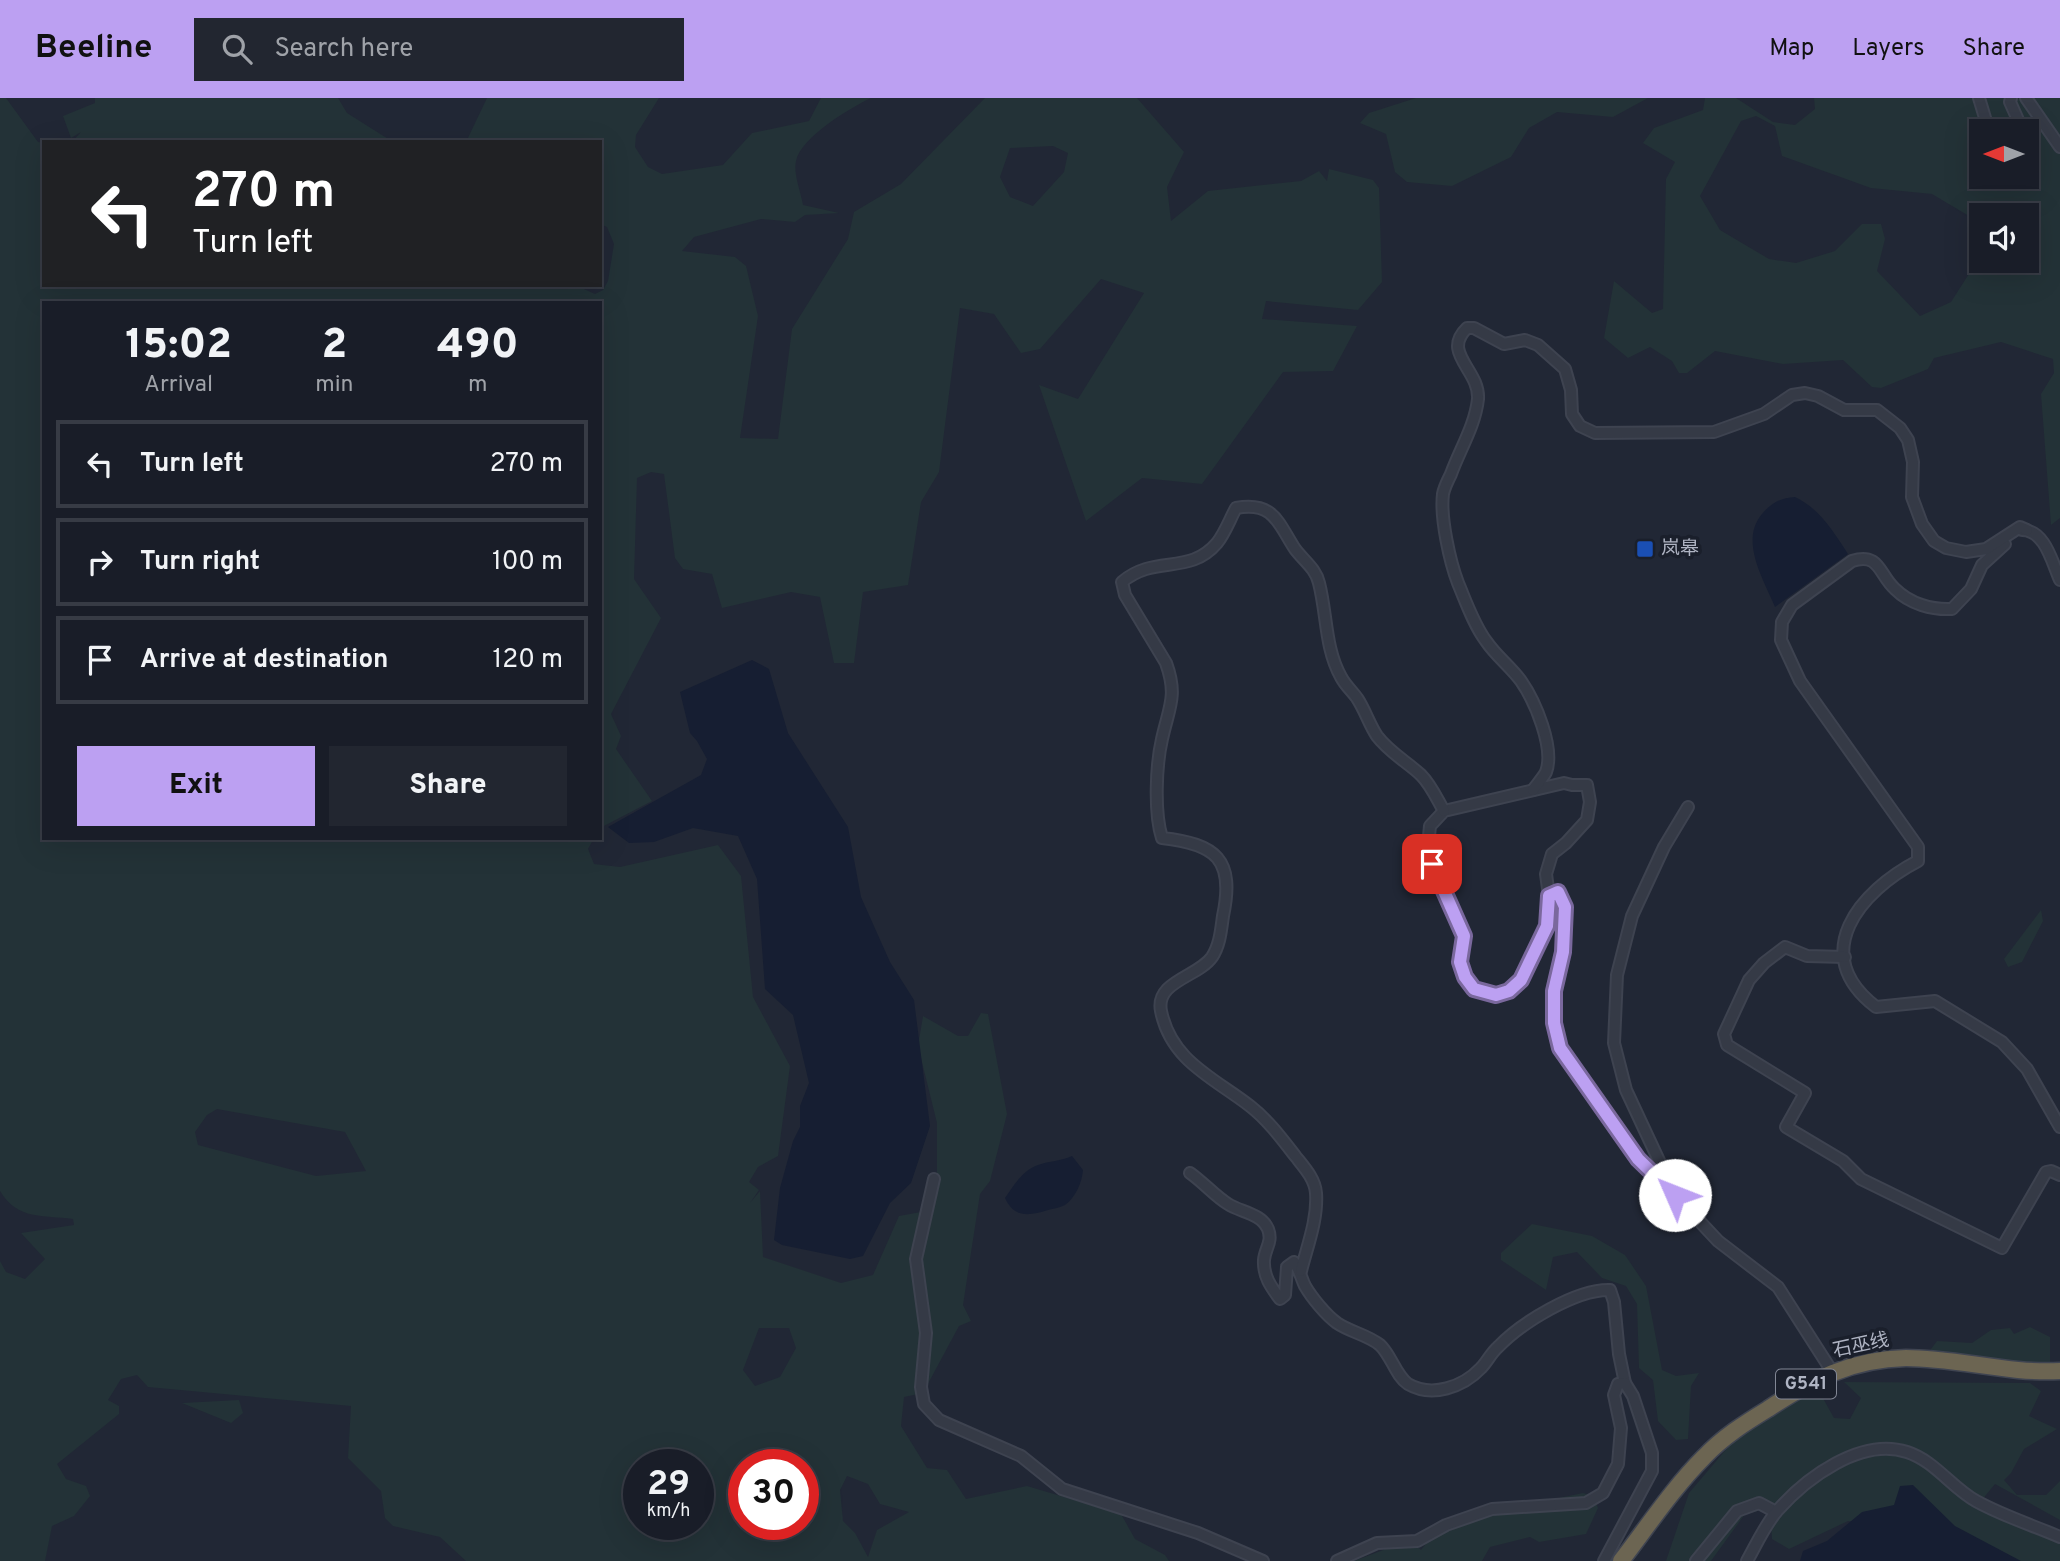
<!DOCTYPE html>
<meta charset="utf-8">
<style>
:root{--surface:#191d28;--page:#222630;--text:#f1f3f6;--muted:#9fa2a8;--line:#373b45;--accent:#bca0f2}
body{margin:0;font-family:Overpass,"Noto Sans SC",sans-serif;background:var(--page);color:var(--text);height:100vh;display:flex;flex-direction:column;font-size:26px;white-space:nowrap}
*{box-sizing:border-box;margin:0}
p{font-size:23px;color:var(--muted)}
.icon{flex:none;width:38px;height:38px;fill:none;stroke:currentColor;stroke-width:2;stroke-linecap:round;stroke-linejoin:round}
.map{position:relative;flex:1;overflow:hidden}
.panel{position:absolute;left:42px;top:203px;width:560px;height:539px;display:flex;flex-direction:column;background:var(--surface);border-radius:0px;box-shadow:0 7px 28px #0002,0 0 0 2px var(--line)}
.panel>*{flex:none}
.banner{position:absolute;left:42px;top:42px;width:560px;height:147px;border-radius:0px;box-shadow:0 7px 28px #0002,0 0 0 2px var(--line);background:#202124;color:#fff;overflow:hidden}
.needle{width:46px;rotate:270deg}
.controls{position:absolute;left:1969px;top:21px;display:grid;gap:14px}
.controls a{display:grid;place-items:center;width:70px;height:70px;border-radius:0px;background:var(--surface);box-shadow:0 7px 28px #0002,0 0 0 2px var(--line);font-size:35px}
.speed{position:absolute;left:623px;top:1351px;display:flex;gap:14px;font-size:35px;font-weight:700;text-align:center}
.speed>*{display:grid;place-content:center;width:91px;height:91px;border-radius:50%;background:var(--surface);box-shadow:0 7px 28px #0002,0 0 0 2px var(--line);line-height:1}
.speed small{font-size:18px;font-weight:400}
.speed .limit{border:10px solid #d22;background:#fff;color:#111}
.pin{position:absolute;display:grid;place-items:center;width:60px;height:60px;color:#fff;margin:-30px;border-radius:14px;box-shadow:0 4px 10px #0006}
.me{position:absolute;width:77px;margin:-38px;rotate:314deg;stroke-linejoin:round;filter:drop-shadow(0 0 5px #0008)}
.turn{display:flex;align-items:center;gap:24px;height:147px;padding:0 35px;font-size:32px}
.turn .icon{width:91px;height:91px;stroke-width:2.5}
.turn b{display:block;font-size:49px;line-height:60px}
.eta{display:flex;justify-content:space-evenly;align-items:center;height:119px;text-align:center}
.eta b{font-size:42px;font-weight:800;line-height:49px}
.cta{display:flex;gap:14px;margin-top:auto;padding:14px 35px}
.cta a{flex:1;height:80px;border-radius:0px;background:var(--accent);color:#111;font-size:28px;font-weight:800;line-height:80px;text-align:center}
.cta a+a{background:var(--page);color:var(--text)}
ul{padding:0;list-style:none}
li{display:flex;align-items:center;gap:21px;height:88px;margin:0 14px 10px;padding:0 21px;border:4px solid var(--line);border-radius:0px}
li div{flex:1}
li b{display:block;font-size:26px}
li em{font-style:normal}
header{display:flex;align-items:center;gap:42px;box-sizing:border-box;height:98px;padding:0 35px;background:var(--accent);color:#111}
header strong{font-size:33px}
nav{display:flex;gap:38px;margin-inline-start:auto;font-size:24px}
.search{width:490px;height:63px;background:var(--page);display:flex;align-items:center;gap:18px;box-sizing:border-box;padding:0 24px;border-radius:0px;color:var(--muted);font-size:26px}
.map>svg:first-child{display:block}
.green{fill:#233237;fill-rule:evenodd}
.water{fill:#161e32}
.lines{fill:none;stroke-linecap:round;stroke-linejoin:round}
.minor-casing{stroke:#3e4350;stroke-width:14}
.highway-casing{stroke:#3f4451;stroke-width:19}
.minor{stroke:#353a46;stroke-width:10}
.highway{stroke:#6c6552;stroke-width:16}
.route-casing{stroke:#7a689d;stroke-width:18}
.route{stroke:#bca0f2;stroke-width:12}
.transit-dot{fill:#1a4fb4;stroke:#1a1f2b;stroke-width:2.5}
.labels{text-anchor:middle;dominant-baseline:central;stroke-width:7;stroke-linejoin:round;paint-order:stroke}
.shield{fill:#1a1f2b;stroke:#828795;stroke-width:2}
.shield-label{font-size:18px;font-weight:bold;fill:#afb4c3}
.poi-label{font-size:19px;fill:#afb4c3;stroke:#1a1f2b;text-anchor:start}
.street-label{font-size:19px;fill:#afb4c3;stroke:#1a1f2b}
</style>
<header>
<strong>Beeline</strong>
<div class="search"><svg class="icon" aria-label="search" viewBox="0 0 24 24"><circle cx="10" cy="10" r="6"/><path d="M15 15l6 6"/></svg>Search here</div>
<nav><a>Map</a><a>Layers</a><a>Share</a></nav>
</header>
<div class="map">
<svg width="2060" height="1463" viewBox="0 0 2060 1463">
<rect width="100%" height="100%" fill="#212735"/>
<!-- green -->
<g class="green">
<path d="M0,0H6L38,44L44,45V187H575L595,196L603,192L608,183L614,146L607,129L600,126V44H466L487,0H659L636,37L635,49L648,69L662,76L723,67L752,35L809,23L821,0H871C850,10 801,39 796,63C793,75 801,95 803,107L839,115L805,117L795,124L761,121L694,139L682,153L735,159L746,168L758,218L740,340L778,341L792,231L848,141L854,114L901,86L985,0H1137L1184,54L1167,89L1171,123L1208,93L1301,83L1319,73L1327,83L1329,71L1373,82L1379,90L1382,184L1358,212L1266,203L1262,221L1357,228L1333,273L1283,274L1202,386L1142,380L1086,423L1039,287L1078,301L1144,195L1101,181L1040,251L1021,255L994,216L960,210L939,374L921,404L908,487L863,494L854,565H834L820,499L791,494L722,510L712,476L683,471L675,460L664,376L651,374L637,380L634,481L661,520L611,616L621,638L616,651L652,703L600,730V205H44V740H594L588,751L594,766L620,769L718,747L741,778L753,899L790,968L778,1058L758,1069L749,1084L759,1092L750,1105L760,1093L763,1159L841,1185L873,1177L899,1118L921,1114L937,1093V1025L918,948L923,918L958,938H968L981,915L988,916L1007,1016L990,1083L980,1096L963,1207L971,1223L959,1228L923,1295L904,1299L901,1328L927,1370L947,1372L966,1401L1027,1388L1121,1416L1135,1441L1165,1457L1169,1463H466L440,1439L393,1428L385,1420L381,1393L348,1360L351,1308L148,1289L137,1277L121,1281L108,1302L119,1308V1316L57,1366L66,1381L86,1388L90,1398L74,1418L52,1428L45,1463H0V1163L6,1174L25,1181L45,1161L21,1135L74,1127L73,1121C43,1117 17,1122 0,1093ZM1053,48L1068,55L1064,74L1033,108L1010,99L1000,79L1010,50ZM217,1011L345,1034L366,1073L316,1078L198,1047L195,1034L207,1017ZM759,1230H789L796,1250L780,1279L755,1288L743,1272ZM639,1367H698V1426H639ZM744,1367H803V1426H744ZM847,1378L868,1386L880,1406L909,1414L877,1432L868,1459L855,1435L843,1423L840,1392Z"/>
<path d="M95,0H338L347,15L393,44H72L81,34L71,40L63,18L95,5Z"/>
<path d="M1416,0H1648L1613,19L1557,14L1529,30L1511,59L1452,88L1407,84L1395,74L1386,36L1360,25L1369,15Z"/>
<path d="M1705,0H1736L1773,24L1795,27L1815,11L1814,0H2060V420L2051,427L2041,296L2054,275L2053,261L2001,244L1934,260L1928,271L1881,290L1872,289L1843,262L1783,266L1715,253L1687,275H1679L1672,263L1650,249L1628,260L1604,240L1614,183L1652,215L1663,211L1666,81L1675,64L1643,45L1654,30L1703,12ZM1756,18L1775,28L1782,58L1871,90L1932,96L1979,124L1981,128V117H2026V163H1981V157L1951,204L1920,218L1877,173L1885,141L1881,126H1862L1835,153L1796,165L1769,161L1720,132L1700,98L1741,23ZM1981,33H2026V79H1981Z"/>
<path d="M2041,812L2043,823L2022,864L2008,869L2004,861Z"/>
<path d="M1532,1126L1592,1138L1625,1157L1646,1188L1662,1272L1676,1278L1699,1275L1691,1288L1688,1341L1676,1342L1658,1323L1653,1282L1639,1270L1637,1206L1626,1188L1602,1180L1577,1154L1553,1159L1546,1192L1501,1162V1155Z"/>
<path d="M2030,1229L2050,1239V1267L1925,1259L1937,1243L1972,1245L1991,1232L2010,1230L2014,1236Z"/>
<path d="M1844,1284L2030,1285L2041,1293L2029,1318L2057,1331L2024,1351L2011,1375L2004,1382L2017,1397H2046L2060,1383V1422L1995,1386L1981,1403L2060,1443V1463H1990L1926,1432L1848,1423L1789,1451L1772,1441L1770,1410L1745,1416L1711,1463H1666L1689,1395L1734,1342L1790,1297L1819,1293L1834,1320L1850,1321L1861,1300Z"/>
<path d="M239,1302L243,1315L231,1325L182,1305Z"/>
<path d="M1583,1395L1593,1398L1598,1410L1586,1436L1539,1444L1530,1439L1490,1449L1482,1463H1354L1410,1442L1421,1452L1432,1438L1478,1417Z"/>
</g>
<!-- water -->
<g class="water">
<path d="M1795,399C1820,411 1833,433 1848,456L1775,509C1764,482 1739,443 1762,416C1772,404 1781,400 1795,399Z"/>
<path d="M752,562L769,571L788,635L848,729L861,799L890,864L914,902L930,1028L911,1085L890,1105L863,1158L850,1161L782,1147L774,1142L780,1090L793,1043L800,1029V1008L809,985L793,917L765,891L757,781L738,738L693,730L654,744L629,745L608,729L701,677L707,661L697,643L690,635L680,594Z"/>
<path d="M1072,1058L1083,1072C1082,1084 1076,1099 1065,1107C1061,1109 1053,1111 1048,1112C1029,1118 1014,1120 1005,1100C1014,1087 1023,1072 1038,1067C1049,1063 1061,1063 1072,1058Z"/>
<path d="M1913,1387L1955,1428L2021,1463H1800L1803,1453L1827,1443L1862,1414L1894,1407L1900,1388Z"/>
</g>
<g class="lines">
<defs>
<g id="minor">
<path d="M1979,0L1989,33"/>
<path d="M2011,0L2010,4L2023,33"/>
<path d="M2026,0L2060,49"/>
<path d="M2026,40C2031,50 2035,64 2026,73"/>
<path d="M2022,432C2045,432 2052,464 2060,482"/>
<path d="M2005,446L1982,467L1971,491L1952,511C1932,512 1910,506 1895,491C1879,477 1880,454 1852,463L1792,507L1782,524L1781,542L1800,583L1918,749V763C1860,793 1807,856 1876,909L1935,903L2002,944L2027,971L2060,1029"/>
<path d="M1564,685L1572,687H1587L1590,704L1587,722L1566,745L1552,756L1546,776L1549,798L1547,828L1521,882L1509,893L1496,897L1474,891L1465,879L1460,865L1464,838L1432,766L1428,748L1430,728L1444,713Z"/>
<path d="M1533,692C1537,686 1543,680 1546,674C1555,650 1535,603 1521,583C1511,569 1496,558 1486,543C1474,527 1466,504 1458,485C1450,464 1440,420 1443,396C1444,390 1448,382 1451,376C1460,351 1475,328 1478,301C1480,272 1441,255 1467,230H1474L1504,246L1525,242L1538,247L1565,271L1571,292L1572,316L1580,328L1595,335L1714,334L1764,316L1792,297L1805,295L1818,298L1844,312H1877L1900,330L1908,342L1913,364L1912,399L1922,426L1934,443L1946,450L1966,454L1986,451L2020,429L2027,432"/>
<path d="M1688,709L1664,749L1632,818L1617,877L1614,945L1626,992L1675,1097L1718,1143L1778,1189L1833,1275"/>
<path d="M1549,798L1558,794L1565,809L1564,854L1554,893V925L1560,950L1638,1061L1668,1091"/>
<path d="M1845,859L1807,858L1785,849L1764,865L1749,882L1724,936L1727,947L1805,995L1786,1029L1843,1063L1861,1081L2002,1150L2046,1074L2051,1073L2060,1077"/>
<path d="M1190,1075C1203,1084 1216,1099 1228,1106C1240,1114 1261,1115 1268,1131C1273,1144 1265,1150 1264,1162C1263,1178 1271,1189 1280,1201L1285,1197L1287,1169L1294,1164C1300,1172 1301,1180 1305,1188C1312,1200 1326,1217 1337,1225C1350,1234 1368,1237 1380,1247C1391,1257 1396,1278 1408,1286C1432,1300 1463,1289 1481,1270C1487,1264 1491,1255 1498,1249C1521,1225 1576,1191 1610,1192L1614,1204L1619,1256L1625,1285"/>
<path d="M934,1081L916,1161L926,1235L921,1289L924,1306L939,1322L1021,1358L1062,1391L1198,1435L1263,1463"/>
<path d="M1301,1173C1307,1149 1318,1121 1316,1095C1315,1081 1304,1069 1296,1059C1282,1041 1268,1022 1250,1008C1214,980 1171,963 1161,913C1155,883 1198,879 1212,859C1220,847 1221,832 1223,818C1235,761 1216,746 1162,740C1154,715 1156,667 1162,641C1169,609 1178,598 1166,565L1125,497L1122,484C1155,456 1189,478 1217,445C1225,435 1230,421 1236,410C1274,403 1278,425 1295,451C1304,463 1316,471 1319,485C1327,516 1325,551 1341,579C1345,587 1352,593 1357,600C1365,612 1369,626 1377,638C1389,654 1407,664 1421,677C1431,687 1437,701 1444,713"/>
<path d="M1337,1463L1377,1445L1417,1443L1446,1427L1492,1411L1586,1405L1603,1395L1618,1366L1621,1330L1614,1297L1618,1286L1625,1285L1633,1298L1652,1355V1373L1604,1463"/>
<path d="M1696,1463L1737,1413L1759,1405L1776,1414"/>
<path d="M1747,1463C1756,1447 1765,1427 1777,1413C1806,1380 1861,1339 1907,1354C1935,1363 1952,1390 1976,1403C2003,1418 2032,1427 2060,1439"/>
</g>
<path id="highway" d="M1621,1463C1648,1428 1673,1390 1704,1359C1723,1339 1745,1325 1768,1311C1812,1282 1851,1261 1906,1260C1958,1260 2008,1276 2060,1273"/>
</defs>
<!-- minor casing -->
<use href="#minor" class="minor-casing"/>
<!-- highway casing -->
<use href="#highway" class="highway-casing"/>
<!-- minor -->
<use href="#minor" class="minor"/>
<!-- highway -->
<use href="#highway" class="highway"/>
</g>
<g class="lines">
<defs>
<path id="route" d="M1432,766L1464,838L1460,864L1465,879L1474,891L1496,897L1509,893L1521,882L1547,828L1549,798L1558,794L1565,809L1563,854L1554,893V925L1560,950L1638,1061L1675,1097"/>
</defs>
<!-- route casing -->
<use href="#route" class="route-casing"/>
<!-- route -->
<use href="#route" class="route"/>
</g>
<!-- markers -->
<rect class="transit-dot" x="1636" y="442" width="18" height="18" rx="3.5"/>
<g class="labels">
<!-- shield labels -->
<rect class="shield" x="1776" y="1271.5" width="60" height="29" rx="5"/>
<g class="shield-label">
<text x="1806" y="1286">G541</text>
</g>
<!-- poi labels -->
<g class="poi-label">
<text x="1661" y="451">岚皋</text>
</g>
<!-- street labels -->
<g class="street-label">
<text transform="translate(1861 1248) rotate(-12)">石巫线</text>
</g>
</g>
</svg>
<div class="controls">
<a><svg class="needle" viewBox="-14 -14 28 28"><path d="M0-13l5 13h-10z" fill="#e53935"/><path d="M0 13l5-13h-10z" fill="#9fa2a8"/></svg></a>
<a><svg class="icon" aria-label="sound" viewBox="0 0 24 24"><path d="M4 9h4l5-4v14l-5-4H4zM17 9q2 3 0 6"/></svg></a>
</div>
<div class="speed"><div>29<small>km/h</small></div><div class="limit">30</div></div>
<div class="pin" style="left:1432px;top:766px;background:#d93025"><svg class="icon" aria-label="arrive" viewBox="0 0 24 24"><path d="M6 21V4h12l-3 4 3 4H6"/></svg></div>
<svg class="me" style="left:1675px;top:1097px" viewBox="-20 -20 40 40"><circle r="19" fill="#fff"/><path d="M0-13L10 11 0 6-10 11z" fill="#bca0f2"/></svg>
<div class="banner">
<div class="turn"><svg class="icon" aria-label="left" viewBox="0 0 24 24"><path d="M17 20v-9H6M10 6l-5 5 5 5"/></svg><div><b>270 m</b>Turn left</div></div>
</div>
<section class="panel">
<div class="eta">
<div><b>15:02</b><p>Arrival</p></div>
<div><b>2</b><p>min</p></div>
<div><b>490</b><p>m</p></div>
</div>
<ul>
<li><svg class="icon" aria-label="left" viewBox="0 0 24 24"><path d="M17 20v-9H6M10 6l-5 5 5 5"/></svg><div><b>Turn left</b></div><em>270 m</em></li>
<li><svg class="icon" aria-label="right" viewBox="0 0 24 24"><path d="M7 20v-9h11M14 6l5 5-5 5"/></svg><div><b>Turn right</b></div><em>100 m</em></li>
<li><svg class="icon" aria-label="arrive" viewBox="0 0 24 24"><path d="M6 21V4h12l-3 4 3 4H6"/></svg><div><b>Arrive at destination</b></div><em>120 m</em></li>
</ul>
<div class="cta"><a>Exit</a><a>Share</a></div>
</section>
</div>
